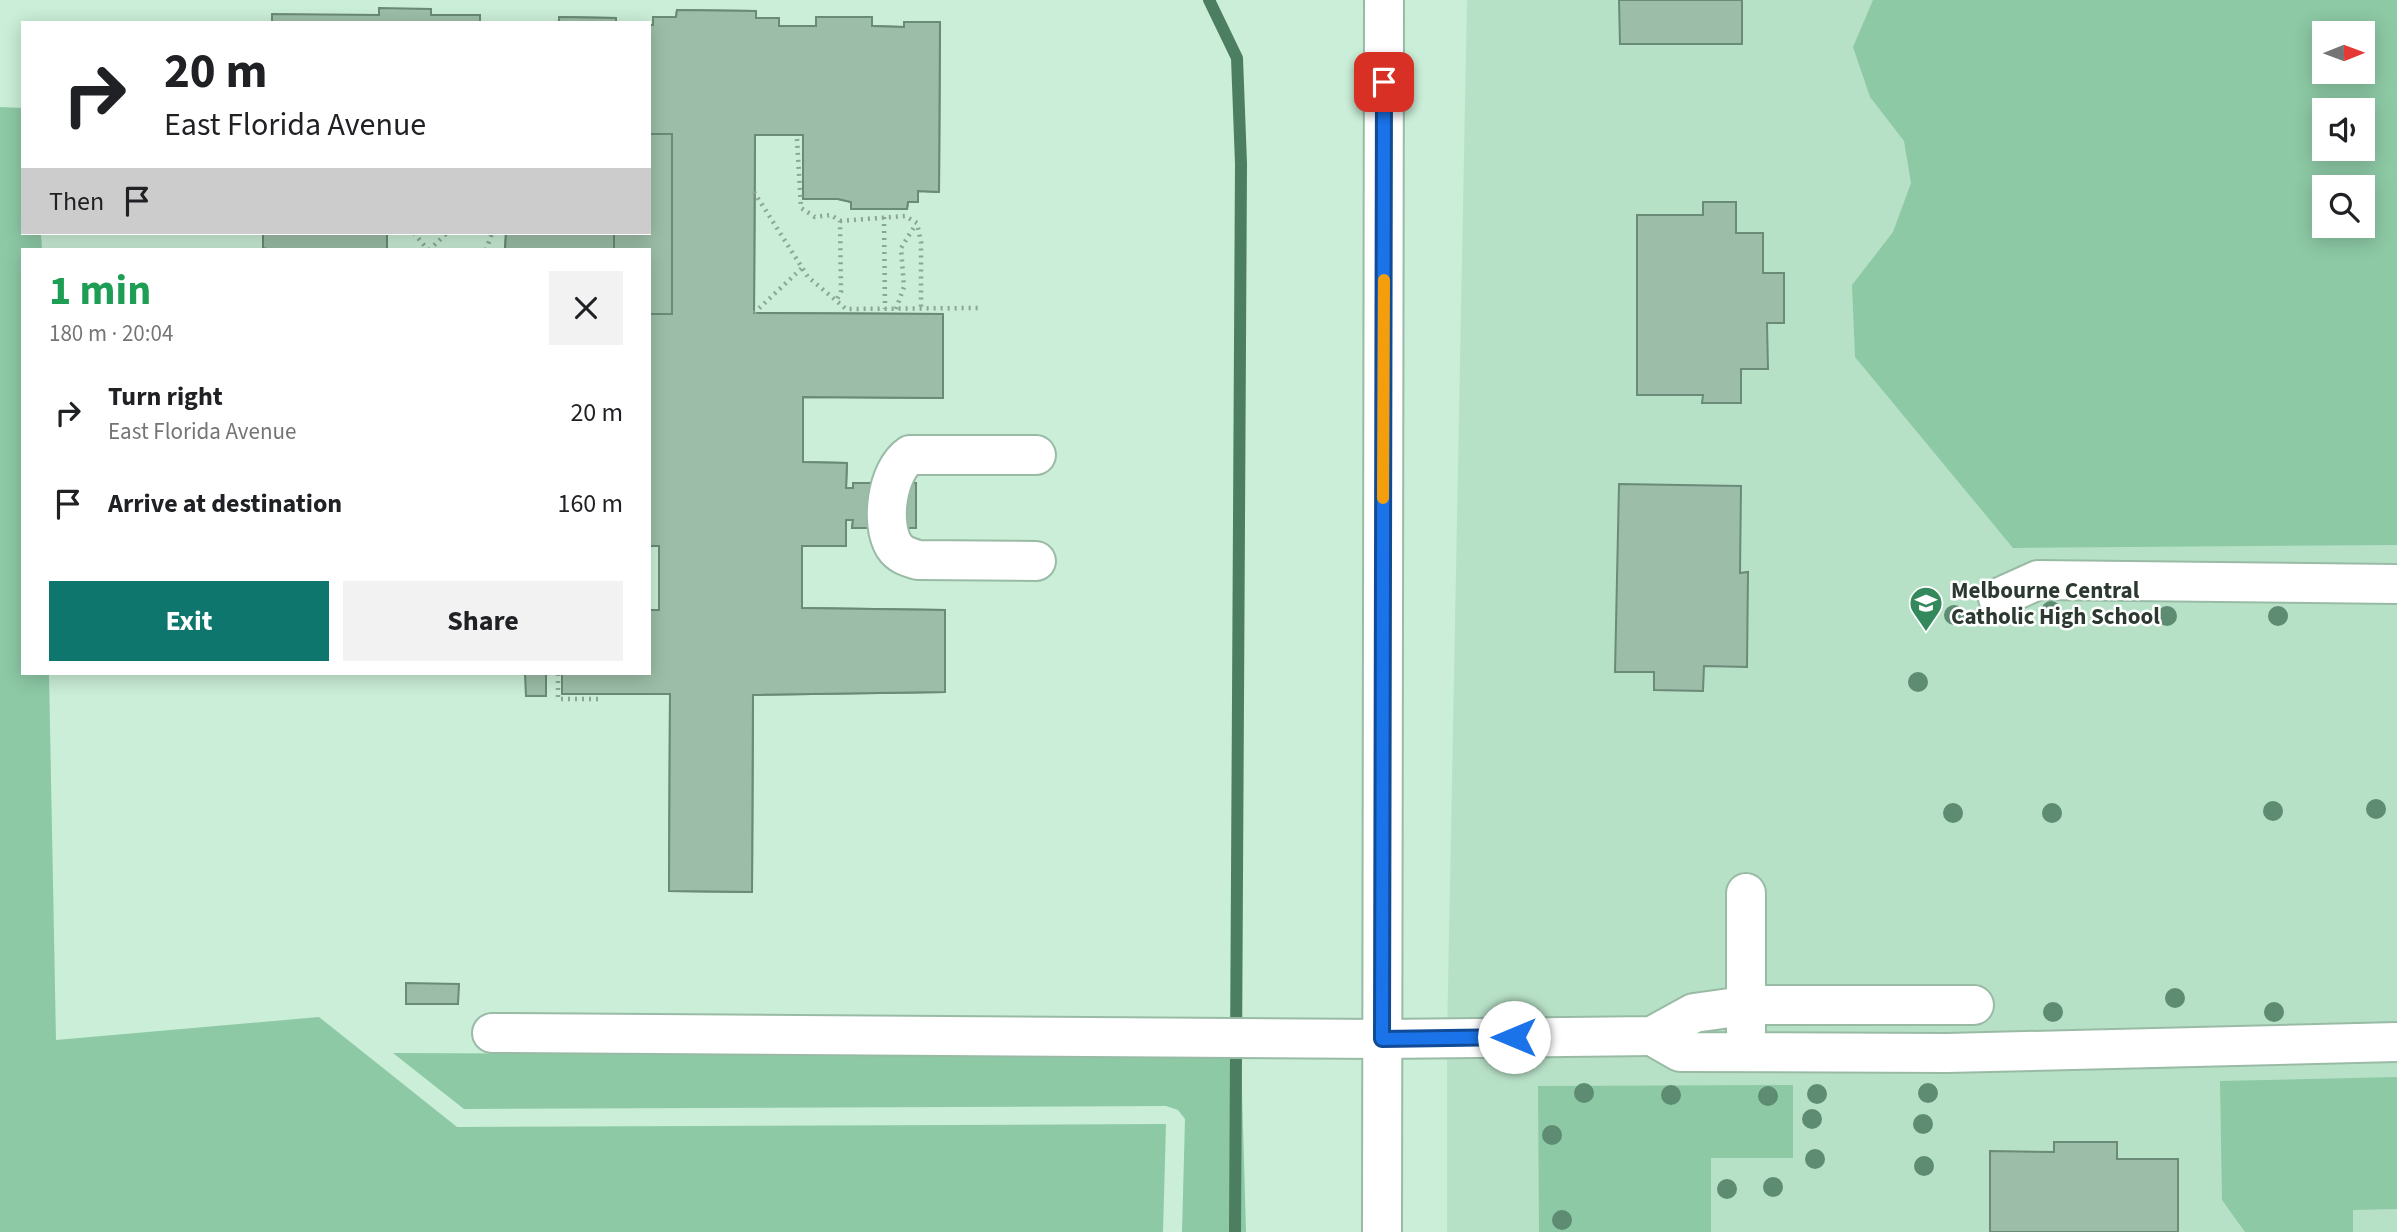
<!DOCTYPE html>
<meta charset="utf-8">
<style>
:root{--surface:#fff;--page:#f2f2f2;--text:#202124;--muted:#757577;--accent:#0f766e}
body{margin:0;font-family:"Source Sans 3",sans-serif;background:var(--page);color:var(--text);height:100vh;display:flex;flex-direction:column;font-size:26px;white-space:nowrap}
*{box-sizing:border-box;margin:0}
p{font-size:23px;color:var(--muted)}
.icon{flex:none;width:38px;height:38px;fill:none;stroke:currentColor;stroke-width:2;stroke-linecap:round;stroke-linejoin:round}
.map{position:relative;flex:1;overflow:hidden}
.side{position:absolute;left:21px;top:248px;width:630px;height:427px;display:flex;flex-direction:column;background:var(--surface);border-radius:0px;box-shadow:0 4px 18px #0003}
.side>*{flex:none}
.guide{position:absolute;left:21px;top:21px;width:630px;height:214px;border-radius:0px;box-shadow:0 4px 18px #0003;background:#fff;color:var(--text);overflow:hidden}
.needle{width:46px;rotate:89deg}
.fabs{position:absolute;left:2312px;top:21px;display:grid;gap:14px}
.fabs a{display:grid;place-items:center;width:63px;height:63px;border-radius:0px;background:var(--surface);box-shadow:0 4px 18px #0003;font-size:35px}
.pin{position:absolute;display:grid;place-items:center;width:60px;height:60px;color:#fff;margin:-30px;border-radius:14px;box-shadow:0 4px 10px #0006}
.me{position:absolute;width:77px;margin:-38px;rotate:270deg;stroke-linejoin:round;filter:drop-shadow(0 0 5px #0008)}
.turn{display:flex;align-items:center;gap:24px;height:147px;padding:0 28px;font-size:32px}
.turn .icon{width:91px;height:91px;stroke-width:2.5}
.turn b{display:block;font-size:49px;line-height:60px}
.then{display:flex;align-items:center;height:66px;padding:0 28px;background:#0003;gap:14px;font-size:26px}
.round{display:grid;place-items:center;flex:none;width:74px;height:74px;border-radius:0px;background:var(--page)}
.overview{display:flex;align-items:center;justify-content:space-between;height:119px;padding:0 28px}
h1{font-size:42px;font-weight:700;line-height:52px;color:#1e9e55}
.primary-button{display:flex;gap:14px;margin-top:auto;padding:14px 28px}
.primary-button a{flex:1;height:80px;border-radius:0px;background:var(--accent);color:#fff;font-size:28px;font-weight:700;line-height:80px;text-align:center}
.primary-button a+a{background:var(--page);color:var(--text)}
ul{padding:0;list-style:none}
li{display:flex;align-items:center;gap:21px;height:91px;padding:0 28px}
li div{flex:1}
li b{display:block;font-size:26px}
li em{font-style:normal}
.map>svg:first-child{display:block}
.built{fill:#b7e1c7;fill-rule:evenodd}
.green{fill:#8dc9a5;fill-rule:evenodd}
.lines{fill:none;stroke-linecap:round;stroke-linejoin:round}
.stream{stroke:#4c7e61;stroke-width:12}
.building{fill:#9cbea8;stroke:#6a8b77;stroke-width:2}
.minor-casing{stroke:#99bba6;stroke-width:42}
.path{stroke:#8ba694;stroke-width:4.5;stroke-dasharray:2 5;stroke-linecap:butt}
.minor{stroke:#fff;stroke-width:38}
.tree{fill:#5d8c73}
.route-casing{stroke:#114b97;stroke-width:18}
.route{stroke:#1a73e8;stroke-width:12}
.slow{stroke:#f59e0b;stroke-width:12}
.labels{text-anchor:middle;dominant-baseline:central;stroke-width:5;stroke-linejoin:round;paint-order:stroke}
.poi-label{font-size:23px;font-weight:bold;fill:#2b3930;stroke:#fff;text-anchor:start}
</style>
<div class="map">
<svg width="2397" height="1232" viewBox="0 0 2397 1232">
<rect width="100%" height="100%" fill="#caeed7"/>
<!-- built -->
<path class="built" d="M1467,0H2397V1232H1447V1039ZM2324,33H2362V72H2324ZM2324,110H2362V149H2324ZM2324,187H2362V226H2324Z"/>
<!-- green -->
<g class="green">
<path d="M1873,0H2397V545L2013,548L1855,357L1852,285L1893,232L1911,183L1904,141L1870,97L1853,47ZM2324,33H2362V72H2324ZM2362,110V149H2324V110ZM2324,187H2362V226H2324Z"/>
<path d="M0,107L23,108V233H41L42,250H23V674H49L56,1040L319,1017L457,1127L1166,1124L1163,1232H0Z"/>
<path d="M393,1053L1241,1056L1246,1232H1182L1185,1119L1178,1110L1166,1106L464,1109Z"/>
<path d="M2397,1077V1209L2353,1210V1232H2245L2222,1200L2220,1081Z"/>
<path d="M1793,1085V1158H1711V1232H1539L1538,1086Z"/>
</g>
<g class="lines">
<!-- stream -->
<path class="stream" d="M1209,0L1237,58L1241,164L1235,1232"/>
</g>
<!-- building -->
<g class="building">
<path d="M1619,0H1742V44H1620Z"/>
<path d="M379,8L431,9V15H480V23H272V14L379,15Z"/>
<path d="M677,10L756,11V18H779V26H816V17H872V26L904,27V22H940L939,192L918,191V202H908L907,209H851V202L838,199H803V135H755L754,313L943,314V398L803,397V462L847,463L846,488H853V483H916V528H852L853,520H846V546H802V608L945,610V692L753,695L752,892L669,891L670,694H562V674H649V610H659V546H649V250H505L506,233H649V25H653V17H676Z"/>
<path d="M677,10L756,11V18H779V26H816V17H872V26L904,27V22H940L939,192L918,191V202H908L907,209H851V202L838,199H803V135H755L754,313L943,314V398L803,397V462L847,463L846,488H853V483H916V528H852L853,520H846V546H802V608L945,610V692L753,695L752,892L669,891L670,694H562V674H649V610H659V546H649V314H672V134H649V25H653V17H676Z"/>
<path d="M559,17L616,18V23H559Z"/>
<path d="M559,17L616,18V23H559Z"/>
<path d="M1703,202H1736V233H1763V273H1784V323H1767L1768,369H1741V403H1702L1703,395H1637V215H1703Z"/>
<path d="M263,233H387V250H270L263,248Z"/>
<path d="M506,233H614V250H505Z"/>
<path d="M1619,484L1741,486L1740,573L1748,572L1747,667L1704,666L1703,691L1654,690V672H1615Z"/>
<path d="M525,674H546V696H526Z"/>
<path d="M406,983L459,984L458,1004H406Z"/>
<path d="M2054,1142H2117V1159H2178V1232H1990V1151L2054,1152Z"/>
</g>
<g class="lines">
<defs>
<g id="minor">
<path d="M1036,561L918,560C908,557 900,555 894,546C880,523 887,471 910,455H1036"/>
<path d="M1998,598L2038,580L2397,584"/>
<path d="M1746,1031V893"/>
<path d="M492,1033L1382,1039L1652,1036L1694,1013L1751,1005H1974"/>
<path d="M1652,1036L1680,1052L1947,1053L2397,1042"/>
<path d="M1382,1232L1384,0"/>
</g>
</defs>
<!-- minor casing -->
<use href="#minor" class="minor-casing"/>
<!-- path -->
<g class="path">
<path d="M797,139L801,208L815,217L831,215L840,221L841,292L836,301"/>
<path d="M754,192L808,277L846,309L978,308"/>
<path d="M884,217L885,309"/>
<path d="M840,221L905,216L917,223L921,242V309"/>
<path d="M414,233L428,250"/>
<path d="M429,250L447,233"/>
<path d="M486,250L492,233"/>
<path d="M896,309L904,287L901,248L916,224"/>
<path d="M754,313L802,268"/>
<path d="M558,674V699H603"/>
</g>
<!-- minor -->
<use href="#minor" class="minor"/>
</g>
<!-- trees -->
<g class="tree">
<circle cx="2051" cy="611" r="10"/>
<circle cx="1954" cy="615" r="10"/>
<circle cx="2167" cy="616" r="10"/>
<circle cx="2278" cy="616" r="10"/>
<circle cx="1918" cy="682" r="10"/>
<circle cx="2376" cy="809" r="10"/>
<circle cx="2273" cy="811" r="10"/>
<circle cx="1953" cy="813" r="10"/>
<circle cx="2052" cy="813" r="10"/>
<circle cx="2175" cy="998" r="10"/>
<circle cx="2053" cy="1012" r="10"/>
<circle cx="2274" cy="1012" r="10"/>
<circle cx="1584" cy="1093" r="10"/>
<circle cx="1928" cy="1093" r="10"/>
<circle cx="1817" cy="1094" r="10"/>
<circle cx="1671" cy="1095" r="10"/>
<circle cx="1768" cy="1096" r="10"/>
<circle cx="1812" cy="1119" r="10"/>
<circle cx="1923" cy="1124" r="10"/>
<circle cx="1552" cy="1135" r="10"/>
<circle cx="1815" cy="1159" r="10"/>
<circle cx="1924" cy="1166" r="10"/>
<circle cx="1773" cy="1187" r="10"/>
<circle cx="1727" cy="1189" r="10"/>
<circle cx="1562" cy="1220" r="10"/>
</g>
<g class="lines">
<defs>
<path id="route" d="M1384,82L1382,1039L1514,1037"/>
</defs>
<!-- route casing -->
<use href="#route" class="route-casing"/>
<!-- route -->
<use href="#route" class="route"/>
<!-- slow -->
<path class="slow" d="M1383,498L1384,280"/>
</g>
<!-- icons -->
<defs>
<symbol id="school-pin" viewBox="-11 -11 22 30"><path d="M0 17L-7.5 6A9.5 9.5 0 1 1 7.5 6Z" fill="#33895c" stroke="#fff"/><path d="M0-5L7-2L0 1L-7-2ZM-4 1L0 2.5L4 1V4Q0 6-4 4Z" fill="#fff"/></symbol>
</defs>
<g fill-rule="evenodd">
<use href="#school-pin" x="1907" y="584" width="38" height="52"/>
</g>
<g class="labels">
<!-- poi labels -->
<g class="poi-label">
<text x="1951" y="590">Melbourne Central<tspan x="1951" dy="26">Catholic High School</tspan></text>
</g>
</g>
</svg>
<div class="fabs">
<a><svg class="needle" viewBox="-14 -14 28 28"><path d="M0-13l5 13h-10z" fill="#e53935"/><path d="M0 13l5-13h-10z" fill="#757577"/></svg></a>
<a><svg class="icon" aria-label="sound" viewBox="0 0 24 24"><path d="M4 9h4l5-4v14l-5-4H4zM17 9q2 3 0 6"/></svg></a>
<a><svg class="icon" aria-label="search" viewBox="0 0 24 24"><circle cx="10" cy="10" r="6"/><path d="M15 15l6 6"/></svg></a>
</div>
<div class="pin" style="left:1384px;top:82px;background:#d93025"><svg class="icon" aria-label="arrive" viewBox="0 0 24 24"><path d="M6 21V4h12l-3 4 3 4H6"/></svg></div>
<svg class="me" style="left:1514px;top:1037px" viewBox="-20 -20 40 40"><circle r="19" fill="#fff"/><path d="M0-13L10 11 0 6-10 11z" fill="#1a73e8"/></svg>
<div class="guide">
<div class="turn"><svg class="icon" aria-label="right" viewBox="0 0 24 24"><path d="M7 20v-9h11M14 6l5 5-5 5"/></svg><div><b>20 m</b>East Florida Avenue</div></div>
<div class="then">Then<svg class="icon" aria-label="arrive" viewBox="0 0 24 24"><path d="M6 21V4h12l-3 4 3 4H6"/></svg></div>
</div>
<section class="side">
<div class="overview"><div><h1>1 min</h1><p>180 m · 20:04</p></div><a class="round"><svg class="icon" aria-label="close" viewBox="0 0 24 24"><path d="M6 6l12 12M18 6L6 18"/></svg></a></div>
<ul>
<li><svg class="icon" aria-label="right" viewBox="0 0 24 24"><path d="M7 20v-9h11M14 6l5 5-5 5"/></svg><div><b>Turn right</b><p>East Florida Avenue</p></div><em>20 m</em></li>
<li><svg class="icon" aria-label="arrive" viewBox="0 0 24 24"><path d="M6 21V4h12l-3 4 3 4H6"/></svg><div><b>Arrive at destination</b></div><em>160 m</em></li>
</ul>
<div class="primary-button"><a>Exit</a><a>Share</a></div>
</section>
</div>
